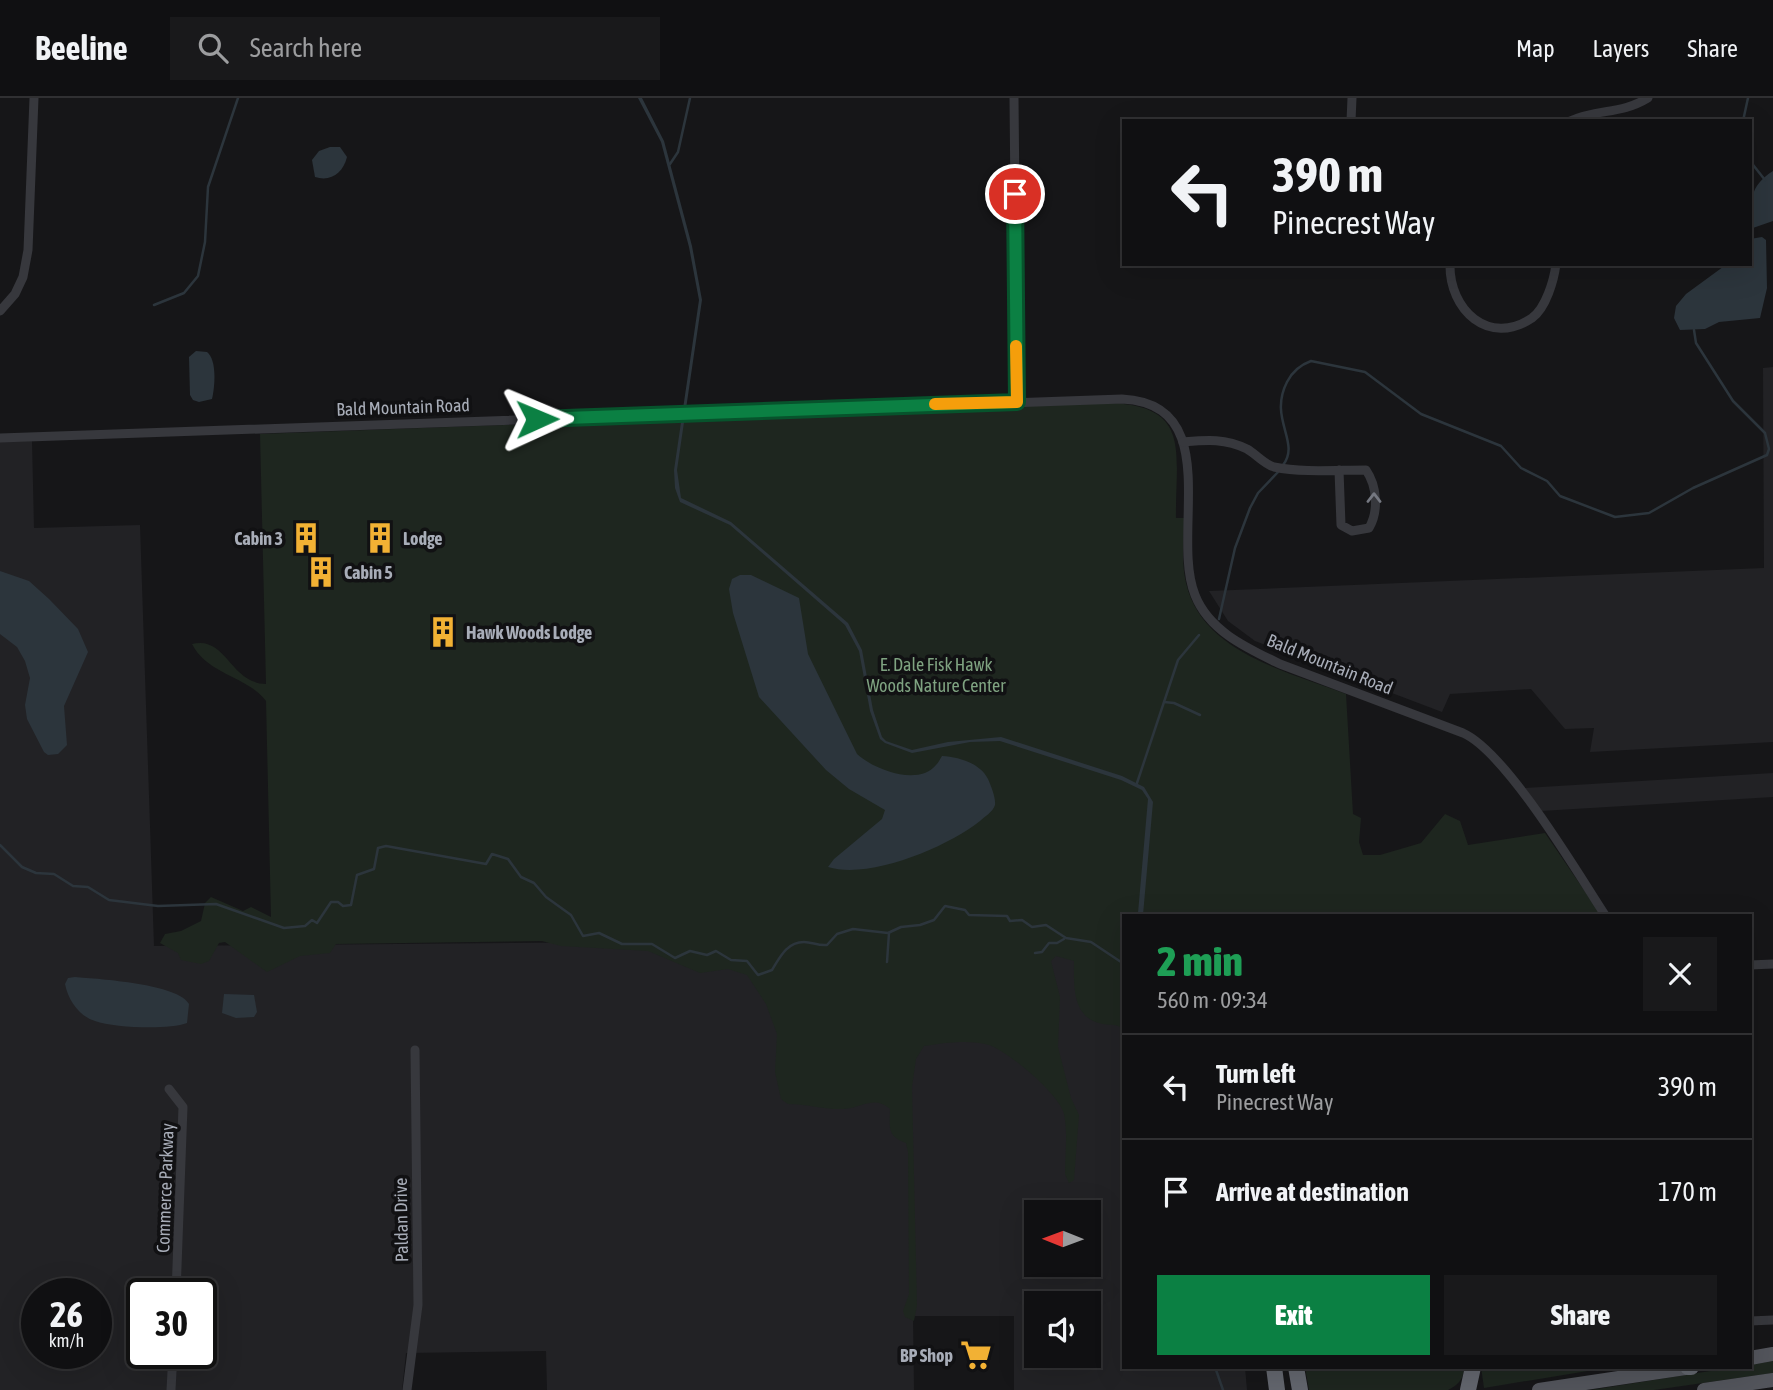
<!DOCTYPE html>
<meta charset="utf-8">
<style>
:root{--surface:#101012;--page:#19191b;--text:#f1f3f6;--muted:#9c9d9f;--line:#303032;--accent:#0b8043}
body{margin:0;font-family:"Asap Condensed",sans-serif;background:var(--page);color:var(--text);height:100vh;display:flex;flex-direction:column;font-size:26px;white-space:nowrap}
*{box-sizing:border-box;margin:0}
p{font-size:23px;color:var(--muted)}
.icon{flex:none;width:38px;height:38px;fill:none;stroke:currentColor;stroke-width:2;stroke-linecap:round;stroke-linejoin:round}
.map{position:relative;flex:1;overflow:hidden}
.side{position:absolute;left:1122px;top:816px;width:630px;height:455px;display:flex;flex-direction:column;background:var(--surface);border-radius:0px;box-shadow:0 7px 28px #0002,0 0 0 2px var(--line)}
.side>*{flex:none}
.guide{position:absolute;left:1122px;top:21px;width:630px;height:147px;border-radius:0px;box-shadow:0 7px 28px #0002,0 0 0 2px var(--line);background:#101012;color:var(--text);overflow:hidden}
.needle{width:46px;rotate:271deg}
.tools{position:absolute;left:1024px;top:1102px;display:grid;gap:14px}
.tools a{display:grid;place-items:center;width:77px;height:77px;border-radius:0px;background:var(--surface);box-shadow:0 7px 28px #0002,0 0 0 2px var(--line);font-size:35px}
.speed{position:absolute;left:21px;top:1180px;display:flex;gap:14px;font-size:35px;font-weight:700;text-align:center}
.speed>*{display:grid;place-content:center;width:91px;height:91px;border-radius:50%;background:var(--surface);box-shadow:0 7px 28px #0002,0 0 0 2px var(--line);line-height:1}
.speed small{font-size:18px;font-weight:400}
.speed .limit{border:4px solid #111;border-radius:10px;background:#fff;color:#111}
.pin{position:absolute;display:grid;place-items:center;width:60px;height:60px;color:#fff;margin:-30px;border:4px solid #fff;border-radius:50%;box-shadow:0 2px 7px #0007}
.me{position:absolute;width:77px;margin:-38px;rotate:89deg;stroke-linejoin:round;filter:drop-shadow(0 0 5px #0008)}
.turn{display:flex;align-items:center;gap:24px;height:147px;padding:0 35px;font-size:32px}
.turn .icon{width:91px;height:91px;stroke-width:2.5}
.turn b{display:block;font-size:49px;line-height:60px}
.round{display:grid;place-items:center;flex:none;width:74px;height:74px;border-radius:0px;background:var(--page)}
.overview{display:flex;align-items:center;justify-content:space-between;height:119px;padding:0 35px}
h1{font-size:42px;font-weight:800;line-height:52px;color:#1e9e55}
.primary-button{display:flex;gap:14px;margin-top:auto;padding:14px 35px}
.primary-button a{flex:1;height:80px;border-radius:0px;background:var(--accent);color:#fff;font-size:28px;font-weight:800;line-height:80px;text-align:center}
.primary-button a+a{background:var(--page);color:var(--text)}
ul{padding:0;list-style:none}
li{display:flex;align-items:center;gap:21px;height:105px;padding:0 35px;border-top:2px solid var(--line)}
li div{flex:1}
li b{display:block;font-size:26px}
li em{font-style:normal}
header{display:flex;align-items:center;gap:42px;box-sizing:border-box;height:98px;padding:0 35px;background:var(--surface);border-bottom:2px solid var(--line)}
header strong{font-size:33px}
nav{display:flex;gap:38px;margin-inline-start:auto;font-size:24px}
.search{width:490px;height:63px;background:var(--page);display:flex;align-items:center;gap:18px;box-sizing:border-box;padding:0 24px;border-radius:0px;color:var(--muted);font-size:26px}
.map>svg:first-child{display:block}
.built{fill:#222225;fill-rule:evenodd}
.green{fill:#1e261f}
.water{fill:#2c353c}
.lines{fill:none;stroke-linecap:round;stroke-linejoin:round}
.stream{stroke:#2c353c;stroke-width:2.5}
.minor{stroke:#37383d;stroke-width:9}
.primary{stroke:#53555c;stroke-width:14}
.motorway{stroke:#63666e;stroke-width:16}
.oneway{stroke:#757881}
.route-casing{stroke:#07532c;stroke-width:18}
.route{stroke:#0b8043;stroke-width:12}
.slow{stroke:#f59e0b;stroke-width:12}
.labels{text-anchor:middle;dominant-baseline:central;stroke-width:7;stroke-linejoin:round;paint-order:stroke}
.street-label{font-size:18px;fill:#a8adb8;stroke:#111113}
.poi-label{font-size:18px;font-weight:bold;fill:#a8adb8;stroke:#111113;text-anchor:start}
.park-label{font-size:18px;fill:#7fa381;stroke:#111113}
</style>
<header>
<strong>Beeline</strong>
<div class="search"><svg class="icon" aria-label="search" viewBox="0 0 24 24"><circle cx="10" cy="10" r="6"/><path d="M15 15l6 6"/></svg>Search here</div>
<nav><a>Map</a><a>Layers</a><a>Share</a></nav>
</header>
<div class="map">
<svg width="1773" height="1292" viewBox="0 0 1773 1292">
<rect width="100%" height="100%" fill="#161618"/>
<!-- built -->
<g class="built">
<path d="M1773,269V644L1590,654L1594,630L1565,631L1531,591L1450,596L1442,614L1255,543L1228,523L1209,493L1764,470L1763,270Z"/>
<path d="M32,343L34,430L140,427L154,848L1123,840L1124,1269H1245L1247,1292H1014V1218H913L914,1292H547L546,1253L406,1255L402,1292H0V344ZM1036,1115H1088V1167H1036ZM37,1195H96V1255H37ZM142,1195H201V1255H142ZM1036,1206H1088V1258H1036Z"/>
<path d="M1773,675V699L1541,713L1525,690Z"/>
</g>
<!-- green -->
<g class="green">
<path d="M1108,305C1193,307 1175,355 1176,420H1184C1184,442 1181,464 1186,485C1202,555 1289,574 1346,596L1353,716L1361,720L1359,744L1363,757H1380L1421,745L1445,716L1460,723L1468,747L1545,735L1601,817H1124L1123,931C1116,925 1112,928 1103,926C1071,921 1074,885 1074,863L1056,858L1051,863L1060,899L1058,949L1071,1000L1079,1017L1074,1082L1069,1085L1065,1076C1065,1057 1068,1035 1064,1016C1060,997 1008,953 989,947C971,941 942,945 924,948L916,961L912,989L917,1207L914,1223L905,1219L903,1213L909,1196L908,1054L906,1045C886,1038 890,1028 890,1011C874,997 862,1010 844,1011C825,1012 806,1006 788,1006L781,1001L775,974L777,936L766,906L747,877L728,871L700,875L648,853L561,848L542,843L336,846L330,855L300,858L267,874L225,844L219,845L209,863L201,866L181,862L178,855L160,845L165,836L181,833L201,823L205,805L211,799L243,813L251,809L271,819L266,603C247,578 208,577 192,546C226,537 230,585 266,586L260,336Z"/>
<path d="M1773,1263V1275L1654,1292H1591Z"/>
<path d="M1305,1269H1464C1464,1281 1458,1287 1448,1292H1309Z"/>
<path d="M1481,1269H1612L1484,1290Z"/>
</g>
<!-- water -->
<g class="water">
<path d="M638,0H642L664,43L692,148L702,202L677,372L681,400L731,424L848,525L862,552L873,612L882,639L886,643L912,652L948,644L1001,639L1122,678L1144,689L1153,704L1143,817L1138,815L1148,701L1142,692L1121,682L1000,643L970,644L912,655L885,645L880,641L870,613L859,553L845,527L730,427L680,404L675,390L674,372L699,202L689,149L661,44Z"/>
<path d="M330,49H340L347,59C343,75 331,84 315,79L312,62L319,53Z"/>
<path d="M1773,73V123L1750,131C1750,105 1749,88 1773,73Z"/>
<path d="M1762,139L1766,142L1767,190L1760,220L1719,224L1705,231L1680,232L1674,220L1676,208L1686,196L1727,166H1750V141Z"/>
<path d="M196,253L207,254C217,262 215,288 212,301L199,304L193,302L190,297L189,259Z"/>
<path d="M0,473L29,483L49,501L78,531L88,554L64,608L67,647L58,656L48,657L44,654L27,621L25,607L30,580L25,563L17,549L0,536Z"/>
<path d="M740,477H751L799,500L808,556L857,656C873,671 918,689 936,667C939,664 940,661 942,658C959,659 980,665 988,681C991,688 996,700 995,707C993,714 984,719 980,723C947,749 870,782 828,769L834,761L882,721L885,712L849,691L826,672L759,599L733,515L729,491L732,481Z"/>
<path d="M75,879C99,881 179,886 189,906L187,925C169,932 115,930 95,923C79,918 68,902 65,886L68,880Z"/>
<path d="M224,896L254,897L257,914L254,919L236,920L222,915Z"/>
</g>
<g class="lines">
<!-- stream -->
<g class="stream">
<path d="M1743,23L1748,0"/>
<path d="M1750,63L1765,82"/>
<path d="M670,66L678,54L690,0"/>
<path d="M154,207L184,195L198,178L205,144L208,89L238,0"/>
<path d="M1283,367C1301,344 1268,321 1287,284C1292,274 1300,267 1311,263L1365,274L1421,316L1501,348L1521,370L1547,383L1560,398L1615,419L1649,415L1693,390L1767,357L1769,351L1765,335L1733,303L1696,245L1694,232"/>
<path d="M1219,521L1235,450L1250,410L1258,395L1279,373"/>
<path d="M1164,604L1174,605L1200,617"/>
<path d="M1137,685L1178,562L1199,537"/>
<path d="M0,747L22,769L36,775L54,776L73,788L88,789L109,802L158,808L216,806L284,830L305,828L312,822L317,825L331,804H338L343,808L351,807L357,777L374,771L378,750L386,748L486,766L492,756L508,761L521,779L534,785L546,799L571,817L583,838L599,835L622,846H652L675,860L690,853L707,857L716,853L731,862L747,863L758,877L772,872C779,861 786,844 804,844C812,844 818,848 827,847L837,836L853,831L888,835L901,829L920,827L934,822L945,808L965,812L969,817L1007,818L1010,823L1022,822L1032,829L1046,827L1066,840L1091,844L1124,866"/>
<path d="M1035,855L1042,854L1049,845H1057L1064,841"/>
<path d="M887,864L889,835"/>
<path d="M1215,1269L1223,1292"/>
</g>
<!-- minor -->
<g class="minor">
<path d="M1014,0L1017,304"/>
<path d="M1351,23L1352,0"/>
<path d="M1570,23C1599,10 1620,17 1648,0"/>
<path d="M1450,166C1449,212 1489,249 1532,220C1546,210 1554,182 1556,166"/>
<path d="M0,213L15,196L23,179L28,152L34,0"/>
<path d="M0,340L1122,301C1226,306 1170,435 1195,497C1209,533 1247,550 1280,566L1463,635C1506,654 1577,774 1605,817"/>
<path d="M1183,344C1206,342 1225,340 1247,351C1256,356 1264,366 1274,369C1303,375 1336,372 1366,372C1377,388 1379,413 1369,430L1352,433L1341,427L1339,372"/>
<path d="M1750,867L1773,866"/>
<path d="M169,991L183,1009L176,1195"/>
<path d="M1750,1223L1773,1222"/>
<path d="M171,1292L173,1255"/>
<path d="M407,1292L418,1207L415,952"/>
</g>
<!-- primary -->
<g class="primary">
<path d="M1750,1260L1773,1256"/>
<path d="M1539,1292L1692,1269"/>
<path d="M1704,1292L1773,1282"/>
</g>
<!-- motorway -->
<g class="motorway">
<path d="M1274,1269L1277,1292"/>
<path d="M1296,1269L1300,1292"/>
<path d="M1688,1269H1691"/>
<path d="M1468,1292L1473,1269"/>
</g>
</g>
<!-- one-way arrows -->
<defs><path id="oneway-chevron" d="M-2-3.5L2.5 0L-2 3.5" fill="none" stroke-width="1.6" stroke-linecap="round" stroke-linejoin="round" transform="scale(1.75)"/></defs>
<use class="oneway" href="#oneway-chevron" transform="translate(1374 400) rotate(-90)"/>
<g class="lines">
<defs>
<path id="route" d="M537,321L1017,304L1015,96"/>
</defs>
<!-- route casing -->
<use href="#route" class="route-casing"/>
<!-- route -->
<use href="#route" class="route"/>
<!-- slow -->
<path class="slow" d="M935,306L1017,304L1016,248"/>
</g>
<!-- icons -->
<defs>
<symbol id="building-bare" viewBox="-9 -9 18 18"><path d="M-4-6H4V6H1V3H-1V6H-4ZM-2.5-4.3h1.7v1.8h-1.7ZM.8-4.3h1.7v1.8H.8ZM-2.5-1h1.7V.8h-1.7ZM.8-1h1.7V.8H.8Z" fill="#f2b134" stroke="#111113" stroke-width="2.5" paint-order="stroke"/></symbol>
<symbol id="supermarket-bare" viewBox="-9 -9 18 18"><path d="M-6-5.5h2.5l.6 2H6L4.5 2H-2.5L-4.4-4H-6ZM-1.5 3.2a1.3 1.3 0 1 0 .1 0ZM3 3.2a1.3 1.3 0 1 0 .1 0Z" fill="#f2b134" stroke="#111113" stroke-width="2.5" paint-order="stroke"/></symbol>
</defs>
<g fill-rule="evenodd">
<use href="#building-bare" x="284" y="418" width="44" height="44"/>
<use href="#building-bare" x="358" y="418" width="44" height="44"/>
<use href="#building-bare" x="299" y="452" width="44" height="44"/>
<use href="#building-bare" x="421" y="512" width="44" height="44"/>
<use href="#supermarket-bare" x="954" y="1235" width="44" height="44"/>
</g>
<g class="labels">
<!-- street labels -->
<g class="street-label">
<text transform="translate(403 309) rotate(-2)">Bald Mountain Road</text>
<text transform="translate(1330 566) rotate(22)">Bald Mountain Road</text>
<text transform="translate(165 1090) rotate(-88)">Commerce Parkway</text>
<text transform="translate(401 1122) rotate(-91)">Paldan Drive</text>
</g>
<!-- poi labels -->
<g class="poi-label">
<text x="283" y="440" text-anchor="end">Cabin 3</text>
<text x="403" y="440">Lodge</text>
<text x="344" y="474">Cabin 5</text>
<text x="466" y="534">Hawk Woods Lodge</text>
<text x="953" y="1257" text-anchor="end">BP Shop</text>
</g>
<!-- park labels -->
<g class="park-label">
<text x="936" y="566">E. Dale Fisk Hawk<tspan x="936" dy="21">Woods Nature Center</tspan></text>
</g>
</g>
</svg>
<div class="tools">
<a><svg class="needle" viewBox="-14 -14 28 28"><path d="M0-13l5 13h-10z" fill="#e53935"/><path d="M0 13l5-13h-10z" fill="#9c9d9f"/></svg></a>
<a><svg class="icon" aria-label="sound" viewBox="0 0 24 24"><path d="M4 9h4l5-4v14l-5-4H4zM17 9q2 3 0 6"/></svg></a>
</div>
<div class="speed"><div>26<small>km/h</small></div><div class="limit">30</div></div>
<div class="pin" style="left:1015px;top:96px;background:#d93025"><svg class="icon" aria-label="arrive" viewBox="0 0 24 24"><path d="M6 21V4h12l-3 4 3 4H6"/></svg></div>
<svg class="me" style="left:537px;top:321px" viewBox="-20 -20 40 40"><path d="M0-17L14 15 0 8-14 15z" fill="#0b8043" stroke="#fff" stroke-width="4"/></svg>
<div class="guide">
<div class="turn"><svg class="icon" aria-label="left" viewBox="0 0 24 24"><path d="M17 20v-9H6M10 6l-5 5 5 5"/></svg><div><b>390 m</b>Pinecrest Way</div></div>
</div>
<section class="side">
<div class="overview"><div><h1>2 min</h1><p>560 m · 09:34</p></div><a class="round"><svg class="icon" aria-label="close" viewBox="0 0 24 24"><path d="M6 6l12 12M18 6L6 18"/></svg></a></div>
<ul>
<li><svg class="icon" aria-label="left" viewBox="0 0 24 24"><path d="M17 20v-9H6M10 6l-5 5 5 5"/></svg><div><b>Turn left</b><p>Pinecrest Way</p></div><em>390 m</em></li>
<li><svg class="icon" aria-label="arrive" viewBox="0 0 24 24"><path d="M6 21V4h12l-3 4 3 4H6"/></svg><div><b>Arrive at destination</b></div><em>170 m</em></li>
</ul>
<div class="primary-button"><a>Exit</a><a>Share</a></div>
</section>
</div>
